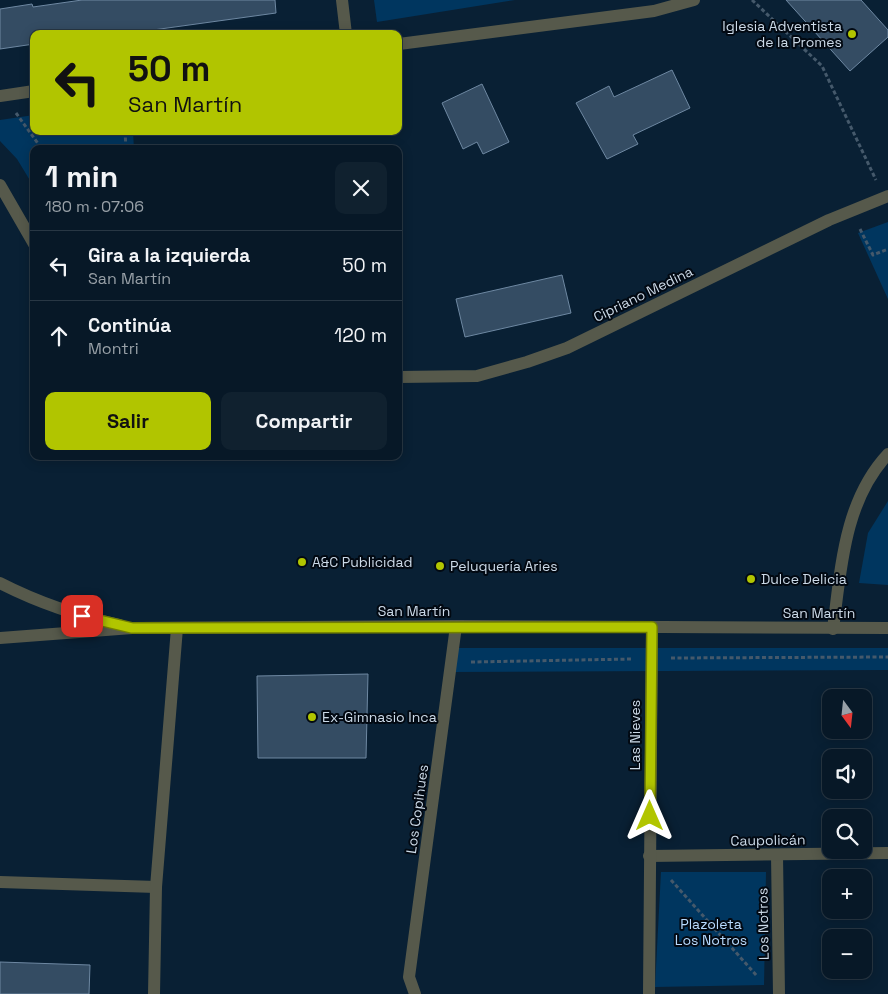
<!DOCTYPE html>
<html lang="es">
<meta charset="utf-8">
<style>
:root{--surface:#071827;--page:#10212f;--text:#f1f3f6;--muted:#98a0a7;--line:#283744;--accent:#b1c500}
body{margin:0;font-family:"Space Grotesk",sans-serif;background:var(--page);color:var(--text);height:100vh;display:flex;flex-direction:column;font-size:19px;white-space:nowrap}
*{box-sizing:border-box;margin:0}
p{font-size:16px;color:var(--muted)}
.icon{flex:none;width:28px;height:28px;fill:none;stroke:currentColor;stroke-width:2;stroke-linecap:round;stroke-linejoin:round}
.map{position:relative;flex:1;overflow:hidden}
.panel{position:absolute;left:30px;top:145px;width:372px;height:315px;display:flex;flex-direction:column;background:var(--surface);border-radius:10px;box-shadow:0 2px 12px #0003,0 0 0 1px var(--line)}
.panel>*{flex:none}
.guide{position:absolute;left:30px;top:30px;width:372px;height:105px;border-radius:10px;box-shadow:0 2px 12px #0003,0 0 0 1px var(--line);background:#b1c500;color:#111;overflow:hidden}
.needle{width:32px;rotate:165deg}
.tools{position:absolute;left:822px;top:689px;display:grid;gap:10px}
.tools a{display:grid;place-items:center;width:50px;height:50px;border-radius:10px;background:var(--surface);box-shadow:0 2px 12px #0003,0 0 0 1px var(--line);font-size:25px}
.pin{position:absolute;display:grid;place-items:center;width:42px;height:42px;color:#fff;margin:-21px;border-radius:10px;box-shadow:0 2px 8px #0006}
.me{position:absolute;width:55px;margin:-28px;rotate:0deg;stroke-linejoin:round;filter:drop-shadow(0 0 4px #0008)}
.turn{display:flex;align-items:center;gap:18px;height:105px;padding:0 15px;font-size:22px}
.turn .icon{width:65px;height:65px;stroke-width:2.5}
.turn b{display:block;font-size:35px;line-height:42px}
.round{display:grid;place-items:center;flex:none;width:52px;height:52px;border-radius:10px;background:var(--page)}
.overview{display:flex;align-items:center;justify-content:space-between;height:85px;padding:0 15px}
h1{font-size:30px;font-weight:700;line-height:38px}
.button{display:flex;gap:10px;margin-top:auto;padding:10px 15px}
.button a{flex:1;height:58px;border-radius:10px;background:var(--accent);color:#111;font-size:20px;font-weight:700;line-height:58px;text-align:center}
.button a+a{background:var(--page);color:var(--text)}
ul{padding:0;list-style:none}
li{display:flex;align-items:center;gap:15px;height:70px;padding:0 15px;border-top:1px solid var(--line)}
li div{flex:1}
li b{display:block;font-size:19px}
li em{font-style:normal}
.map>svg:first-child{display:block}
.green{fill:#00365f}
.building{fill:#344c63;stroke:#6e88a2}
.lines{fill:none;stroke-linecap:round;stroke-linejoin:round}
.path{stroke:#45596b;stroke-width:3;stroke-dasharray:4 2.5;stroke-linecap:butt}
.minor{stroke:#56594b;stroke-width:12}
.route-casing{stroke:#738000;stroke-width:12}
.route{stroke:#b1c500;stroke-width:9}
.poi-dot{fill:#b1c500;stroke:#020912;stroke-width:2}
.labels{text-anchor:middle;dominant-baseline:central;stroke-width:4;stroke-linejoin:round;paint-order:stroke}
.poi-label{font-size:14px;fill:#ccdae8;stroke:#020912;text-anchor:start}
.street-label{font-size:14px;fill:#ccdae8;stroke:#020912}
.park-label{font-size:14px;fill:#b8dbff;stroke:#020912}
</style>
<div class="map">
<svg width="888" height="994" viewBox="0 0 888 994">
<rect width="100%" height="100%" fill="#092034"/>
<!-- green -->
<g class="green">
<path d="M374,0H515L377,22Z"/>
<path d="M34,115V131H133L134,149H34V187L17,159L0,141V120Z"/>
<path d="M888,222V299L858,233Z"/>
<path d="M888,501V585L859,583L868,533Z"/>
<path d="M452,648H888V670L450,672Z"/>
<path d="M661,872H766L764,985L655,987Z"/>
</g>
<!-- building -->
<g class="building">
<path d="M82,0H275L276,13L124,34H34V44L0,49V9L32,4L33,7Z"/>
<path d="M786,0H861L888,30V37L850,71Z"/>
<path d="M672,70L690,108L633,135L638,144L607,159L576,103L609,86L614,97Z"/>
<path d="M482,84L509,142L483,154L477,142L463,149L442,103Z"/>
<path d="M562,275L571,313L465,337L456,299Z"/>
<path d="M368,674L366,758H258L257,676Z"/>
<path d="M0,962L90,965L89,994H0Z"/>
</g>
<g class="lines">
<!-- path -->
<g class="path">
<path d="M752,0L822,66L876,180"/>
<path d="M16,113L42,149"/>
<path d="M125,131L126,149"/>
<path d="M860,229L873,255L888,249"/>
<path d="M671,658L888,657"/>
<path d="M471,662L632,659"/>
<path d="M671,880L757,976"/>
</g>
<!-- minor -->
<g class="minor">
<path d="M342,0L346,34"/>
<path d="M399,44L654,11L694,0"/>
<path d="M0,96L34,91"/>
<path d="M0,185L34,244"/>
<path d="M399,377L477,376L527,362L567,348L829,220L888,196"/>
<path d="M0,583C39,603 78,616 120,625"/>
<path d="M833,629C841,568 844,501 888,454"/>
<path d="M0,638L132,628L456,626L888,628"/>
<path d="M777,855L779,994"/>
<path d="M649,856L888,853"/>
<path d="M0,882L156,887"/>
<path d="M154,994L156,887L177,628"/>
<path d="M415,994L409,977L456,626"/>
<path d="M649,994L652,627"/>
</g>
</g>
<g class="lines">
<defs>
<path id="route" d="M82,616L132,628L652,627L650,816"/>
</defs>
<!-- route casing -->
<use href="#route" class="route-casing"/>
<!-- route -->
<use href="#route" class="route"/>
</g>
<!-- markers -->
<g class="poi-dot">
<circle cx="852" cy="34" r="5"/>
<circle cx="302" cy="562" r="5"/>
<circle cx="440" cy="566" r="5"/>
<circle cx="751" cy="579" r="5"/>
<circle cx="312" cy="717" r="5"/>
</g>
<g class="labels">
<!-- poi labels -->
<g class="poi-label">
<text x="842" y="26" text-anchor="end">Iglesia Adventista<tspan x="842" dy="16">de la Promes</tspan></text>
<text x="312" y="562">A&amp;C Publicidad</text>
<text x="450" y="566">Peluquería Aries</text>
<text x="761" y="579">Dulce Delicia</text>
<text x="322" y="717">Ex-Gimnasio Inca</text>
</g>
<!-- street labels -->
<g class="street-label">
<text transform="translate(643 294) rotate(-26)">Cipriano Medina</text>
<text x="414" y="611">San Martín</text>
<text x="819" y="613">San Martín</text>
<text transform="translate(635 735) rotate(-90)">Las Nieves</text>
<text transform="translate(417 809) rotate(-82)">Los Copihues</text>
<text transform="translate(768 840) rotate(-1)">Caupolicán</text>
<text transform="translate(763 924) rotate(-91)">Los Notros</text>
</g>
<!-- park labels -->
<g class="park-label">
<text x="711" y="924">Plazoleta<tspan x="711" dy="16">Los Notros</tspan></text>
</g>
</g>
</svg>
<div class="tools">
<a><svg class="needle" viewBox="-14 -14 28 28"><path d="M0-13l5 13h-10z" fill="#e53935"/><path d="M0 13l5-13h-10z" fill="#98a0a7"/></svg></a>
<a><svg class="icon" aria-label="sound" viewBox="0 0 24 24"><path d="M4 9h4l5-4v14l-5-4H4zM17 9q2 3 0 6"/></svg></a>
<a><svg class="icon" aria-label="search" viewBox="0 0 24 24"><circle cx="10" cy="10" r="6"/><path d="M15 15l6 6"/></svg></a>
<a>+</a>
<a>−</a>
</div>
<div class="pin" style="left:82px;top:616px;background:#d93025"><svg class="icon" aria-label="arrive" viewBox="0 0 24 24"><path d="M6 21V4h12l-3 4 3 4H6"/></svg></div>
<svg class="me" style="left:650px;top:816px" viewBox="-20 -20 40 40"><path d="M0-17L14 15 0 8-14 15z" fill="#b1c500" stroke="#fff" stroke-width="4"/></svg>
<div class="guide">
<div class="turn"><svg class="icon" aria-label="left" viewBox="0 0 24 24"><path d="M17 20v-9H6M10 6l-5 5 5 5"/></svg><div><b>50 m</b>San Martín</div></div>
</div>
<section class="panel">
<div class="overview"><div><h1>1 min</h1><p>180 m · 07:06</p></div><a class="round"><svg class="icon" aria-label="close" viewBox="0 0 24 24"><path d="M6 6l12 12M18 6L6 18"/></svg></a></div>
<ul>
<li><svg class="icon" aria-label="left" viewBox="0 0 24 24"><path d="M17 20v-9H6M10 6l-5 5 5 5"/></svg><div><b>Gira a la izquierda</b><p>San Martín</p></div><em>50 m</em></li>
<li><svg class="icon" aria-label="ahead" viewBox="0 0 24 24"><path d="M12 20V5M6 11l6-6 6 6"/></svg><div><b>Continúa</b><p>Montri</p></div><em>120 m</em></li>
</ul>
<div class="button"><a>Salir</a><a>Compartir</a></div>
</section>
</div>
